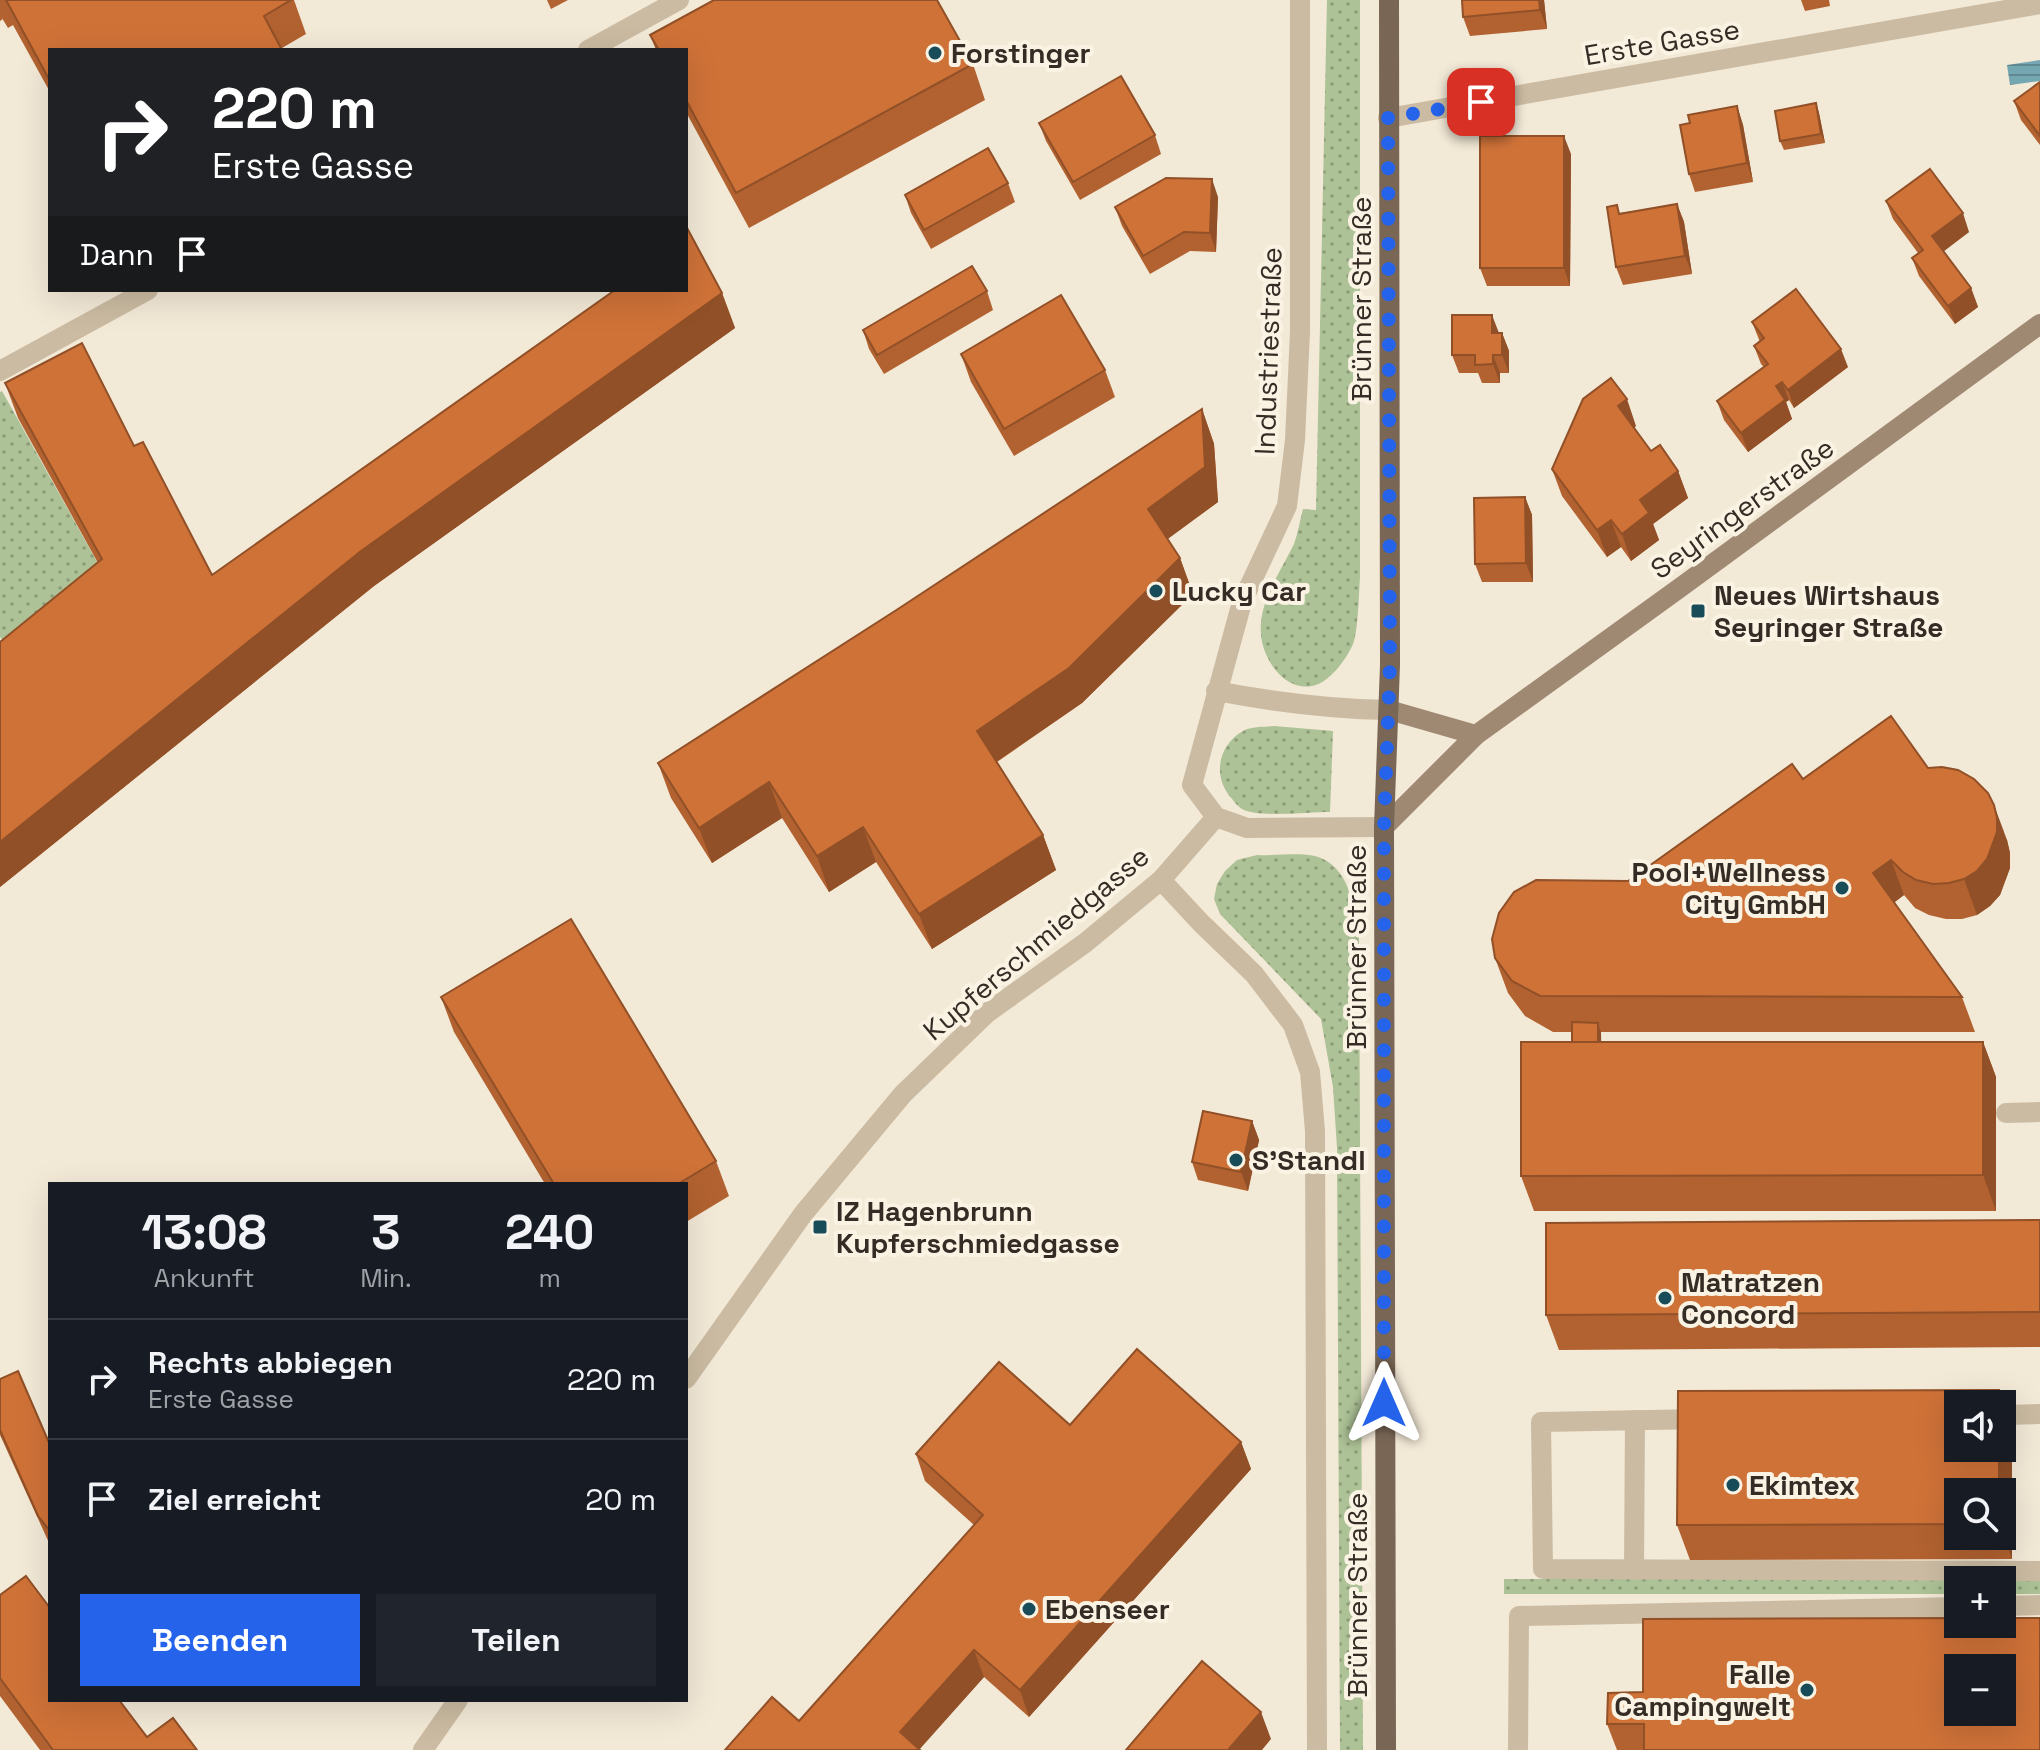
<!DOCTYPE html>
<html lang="de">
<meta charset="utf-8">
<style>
:root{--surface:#171b24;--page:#20242c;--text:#f1f3f6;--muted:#9ea1a6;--line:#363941;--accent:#2563eb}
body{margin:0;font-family:"Space Grotesk",sans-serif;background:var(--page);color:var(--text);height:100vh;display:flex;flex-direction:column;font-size:30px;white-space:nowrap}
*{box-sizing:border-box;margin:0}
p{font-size:26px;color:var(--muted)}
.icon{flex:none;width:44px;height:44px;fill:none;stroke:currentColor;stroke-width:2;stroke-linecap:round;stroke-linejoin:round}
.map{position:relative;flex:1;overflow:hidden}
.details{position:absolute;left:48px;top:1182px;width:640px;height:520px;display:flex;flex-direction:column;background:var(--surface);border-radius:0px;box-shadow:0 8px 32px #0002}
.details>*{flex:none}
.top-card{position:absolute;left:48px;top:48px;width:640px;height:244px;border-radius:0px;box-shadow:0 8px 32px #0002;background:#202124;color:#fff;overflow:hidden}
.tools{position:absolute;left:1944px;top:1390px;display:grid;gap:16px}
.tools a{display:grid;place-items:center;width:72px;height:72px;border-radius:0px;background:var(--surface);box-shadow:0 8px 32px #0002;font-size:40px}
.pin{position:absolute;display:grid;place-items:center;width:68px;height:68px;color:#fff;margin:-34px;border-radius:16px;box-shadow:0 4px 12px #0006}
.me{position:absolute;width:88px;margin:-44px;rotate:0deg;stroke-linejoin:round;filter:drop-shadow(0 0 6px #0008)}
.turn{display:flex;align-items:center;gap:28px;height:168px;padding:0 32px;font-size:36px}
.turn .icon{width:104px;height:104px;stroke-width:2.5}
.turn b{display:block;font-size:56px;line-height:68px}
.then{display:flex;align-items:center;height:76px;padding:0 32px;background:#0003;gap:16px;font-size:30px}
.eta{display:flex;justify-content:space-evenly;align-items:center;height:136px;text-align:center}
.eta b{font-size:48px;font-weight:700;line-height:56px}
.cta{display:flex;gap:16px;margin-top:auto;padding:16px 32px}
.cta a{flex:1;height:92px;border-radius:0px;background:var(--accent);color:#fff;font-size:32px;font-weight:700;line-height:92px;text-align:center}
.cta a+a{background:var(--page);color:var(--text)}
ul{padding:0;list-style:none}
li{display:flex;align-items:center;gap:24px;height:120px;padding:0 32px;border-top:2px solid var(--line)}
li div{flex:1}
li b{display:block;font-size:30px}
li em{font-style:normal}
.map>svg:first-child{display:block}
.grass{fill:url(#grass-dots)}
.water{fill:url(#water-rules)}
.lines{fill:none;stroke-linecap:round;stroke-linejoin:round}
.lane{stroke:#cbbba2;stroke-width:20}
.street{stroke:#cbbba2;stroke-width:20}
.secondary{stroke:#9f8973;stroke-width:20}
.primary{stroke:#796655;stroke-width:20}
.wall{fill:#b26230;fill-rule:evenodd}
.shaded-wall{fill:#915027}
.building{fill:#cf7238;stroke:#915027;stroke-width:2;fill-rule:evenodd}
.route{stroke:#2563eb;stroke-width:14;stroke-dasharray:0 25.2}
.poi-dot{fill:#184c59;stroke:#faf3e3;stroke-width:3}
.labels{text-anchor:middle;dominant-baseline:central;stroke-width:8;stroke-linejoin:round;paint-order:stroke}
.street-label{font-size:28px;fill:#352c25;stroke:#faf3e3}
.poi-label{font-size:28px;font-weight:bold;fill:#352c25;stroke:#faf3e3;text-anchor:start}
</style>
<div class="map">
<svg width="2040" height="1750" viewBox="0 0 2040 1750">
<defs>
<pattern id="grass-dots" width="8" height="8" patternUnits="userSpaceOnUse" patternTransform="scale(2)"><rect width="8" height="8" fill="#adc296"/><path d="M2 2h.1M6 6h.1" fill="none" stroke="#8e9e7a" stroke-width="1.8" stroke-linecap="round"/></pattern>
<pattern id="water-rules" width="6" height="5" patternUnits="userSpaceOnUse" patternTransform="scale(2)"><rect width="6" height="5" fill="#74a7b2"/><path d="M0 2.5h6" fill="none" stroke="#608891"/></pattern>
</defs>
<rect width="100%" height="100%" fill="#f3e9d7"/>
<!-- grass -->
<g class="grass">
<path d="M1327,0H1360V577C1359,592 1358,633 1353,644C1346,660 1329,683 1312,686C1284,691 1263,659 1261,635C1258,602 1280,573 1294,544C1298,533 1300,520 1303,509L1316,510Z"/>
<path d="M2,391L115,594L24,666L0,637V392Z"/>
<path d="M1274,726L1333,731L1330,812C1309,812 1258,818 1242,809C1240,808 1234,802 1233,800C1212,778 1217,746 1243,731C1251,726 1265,727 1274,726Z"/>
<path d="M1257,855C1274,856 1300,852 1315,856C1349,865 1355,907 1359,936L1363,1750H1340L1337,1148L1333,1087L1321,1019L1220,914L1214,899L1217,884L1225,871L1237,860Z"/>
<path d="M1504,1579H2040V1594H2002V1580H1958V1594H1504Z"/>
</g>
<!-- water -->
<path class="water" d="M2040,60V81L2010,85L2007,65Z"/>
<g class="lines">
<!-- lane -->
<g class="lane">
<path d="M2006,1113L2040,1112"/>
<path d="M2002,1415L2040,1414"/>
<path d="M1702,1419L1541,1422L1543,1569L2040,1571"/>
<path d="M1634,1570L1635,1420"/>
<path d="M2002,1606L2040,1605"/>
<path d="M1518,1750L1519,1616L1958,1607"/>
</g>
<!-- street -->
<g class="street">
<path d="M1300,0V332L1295,440L1287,506L1242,602L1192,785L1216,817L1247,828L1384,827"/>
<path d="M588,50L679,0"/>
<path d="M1388,118L2040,4"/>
<path d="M0,371L148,290"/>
<path d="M1216,691C1274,702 1330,709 1389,710"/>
<path d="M1161,880L1201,923L1254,974L1293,1025L1310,1072L1315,1131L1317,1750"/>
<path d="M686,1379L803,1214L903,1094L987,1013L1085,943L1161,880L1216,817"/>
<path d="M423,1750L458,1700"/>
</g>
<!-- secondary -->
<g class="secondary">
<path d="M1389,710L1476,735"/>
<path d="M1384,827L1476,735L1681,587L2040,324"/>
</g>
<!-- primary -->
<path class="primary" d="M1386,1750L1384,827L1390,665L1389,0"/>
</g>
<!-- wall -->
<g class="wall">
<path d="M0,0H294L306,34L282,48L50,50V92L13,25L8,28L2,18L3,19L0,21Z"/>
<path d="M547,0H568L551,9Z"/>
<path d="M1462,0H1544L1547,29L1470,36L1463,17Z"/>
<path d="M1801,0H1829L1830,6L1805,11Z"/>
<path d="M650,35L973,64L985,100L749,228L686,112V50H656Z"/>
<path d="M2040,82V145L2021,120L2014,101Z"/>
<path d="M1816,103L1819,113L1825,143L1784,150L1780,141Z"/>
<path d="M1737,106L1743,125L1753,182L1695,192L1689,174L1690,123Z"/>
<path d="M1039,123L1155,135L1161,154L1080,200L1046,141Z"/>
<path d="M1571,154L1570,286H1487L1480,268Z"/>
<path d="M1008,183L1015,202L931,249L911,213L905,195Z"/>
<path d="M1218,197L1216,252L1190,251L1150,274L1122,226L1115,207Z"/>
<path d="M1886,201L1969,232L1943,251L1971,288L1978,307L1955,324L1919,276L1912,258L1918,253L1893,219Z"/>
<path d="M1677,204L1684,222L1692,274L1623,285L1616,267L1620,213Z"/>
<path d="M987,291L993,310L884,374L869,349L863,330Z"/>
<path d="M722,293L735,328L374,586L0,887V642L98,563L18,418L5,383L134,446L212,575Z"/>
<path d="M1752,322L1848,367L1794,408L1789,400L1786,402L1792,419L1748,452L1724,420L1717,401L1764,367L1761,364L1754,346L1760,342Z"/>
<path d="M1499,333H1502L1509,351V373H1500V383H1482L1478,373H1459L1452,355Z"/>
<path d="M961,354L1105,370L1115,397L1014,456L971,382Z"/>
<path d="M1202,409L1214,444L1218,502L1167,539L1180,558L1193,594L1082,703L997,762L1043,835L1056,870L932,949L876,862L829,892L782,818L712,863L671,798L658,763L898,609Z"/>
<path d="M1636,426L1634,428L1651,451L1678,471L1688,498L1653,524L1659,540L1631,561L1621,547L1607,557L1562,496L1552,469Z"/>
<path d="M1525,497L1532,515L1533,582H1482L1475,564Z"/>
<path d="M1928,768L2007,840L2010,853V868L2000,895L1990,906L1977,915L1962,919H1946L1929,915L1915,908L1904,895L1894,902L1962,997L1975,1032H1601V1042H1983L1996,1077V1211H1534L1521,1176L1572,1042V1032H1553L1525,1016L1508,993L1495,958L1803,779Z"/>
<path d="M441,997L716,1161L729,1196L686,1222V1184H545L454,1032Z"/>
<path d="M1252,1121L1259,1140L1248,1191L1198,1180L1192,1162Z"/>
<path d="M2040,1220V1347L1559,1350L1546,1315Z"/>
<path d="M0,1379L50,1445V1545L0,1435Z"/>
<path d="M1070,1425L1241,1442L1251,1469L1029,1717L984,1677L919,1749L799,1721L974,1525L925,1481L916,1454Z"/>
<path d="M2012,1425V1559L1690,1560L1677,1525ZM1958,1492H2002V1536H1958Z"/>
<path d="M0,1595L147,1737L197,1750H40L0,1696Z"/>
<path d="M1643,1692L2040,1750H1617L1607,1724Z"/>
</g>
<!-- shaded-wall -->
<g class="shaded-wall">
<path d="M1539,0H1544L1547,29L1540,10Z"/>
<path d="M1816,103L1819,113L1825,143L1821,134Z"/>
<path d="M1737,106L1743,125L1753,182L1747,163Z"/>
<path d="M1564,136L1571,154L1570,286L1564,268Z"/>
<path d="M1212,179L1218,197L1216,252L1210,233Z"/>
<path d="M1677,204L1684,222L1692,274L1685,256Z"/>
<path d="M1963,213L1969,232L1939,255L1932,236Z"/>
<path d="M1971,288L1978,307L1955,324L1948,306Z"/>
<path d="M722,293L735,328L374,586L0,887V842L361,551Z"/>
<path d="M1492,315L1499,333H1492Z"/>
<path d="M1502,333L1509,351V373L1502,355Z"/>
<path d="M1841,349L1848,367L1794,408L1788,390Z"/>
<path d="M1493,355L1500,373V383L1493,364Z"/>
<path d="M1782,382L1789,400L1786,402L1792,419L1748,452L1741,433L1776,386Z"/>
<path d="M1627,399L1636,426L1628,433L1618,406Z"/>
<path d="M1202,409L1214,444L1218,502L1161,544L1148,509Z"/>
<path d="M1678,471L1688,498L1653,524L1659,540L1631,561L1622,534L1640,500Z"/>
<path d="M1525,497L1532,515L1533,582L1526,563Z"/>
<path d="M1611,520L1621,547L1607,557L1597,530Z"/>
<path d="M1180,558L1193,594L1082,703L990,766L977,731Z"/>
<path d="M769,782L782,818L712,863L699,828Z"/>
<path d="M1994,805L2007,840L2010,853V868L2000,895L1990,906L1977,915L1964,879Z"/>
<path d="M863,827L876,862L829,892L817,856Z"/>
<path d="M1043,835L1056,870L932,949L919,914Z"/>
<path d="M1891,860L1904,895L1886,909L1873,873Z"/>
<path d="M1598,1023L1601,1032L1602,1078L1598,1068Z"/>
<path d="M1983,1042L1996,1077V1211L1983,1175Z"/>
<path d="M1252,1121L1259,1140L1248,1191L1241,1172Z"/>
<path d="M1999,1390L2012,1425V1559L2002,1532V1492H1999V1448H2002V1404H1999Z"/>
<path d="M1241,1442L1251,1469L1029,1717L1020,1690Z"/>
<path d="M974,1650L984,1677L919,1750L900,1732Z"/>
<path d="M1261,1712L1271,1739L1262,1750H1228Z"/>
</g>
<!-- building -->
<g class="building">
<path d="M6,0H291L264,16L282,50H50V81Z"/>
<path d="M714,0H937L973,64L736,193L686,100V50H659L650,35Z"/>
<path d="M1462,0H1539L1540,10L1463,17Z"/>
<path d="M1121,76L1155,135L1073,182L1039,123Z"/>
<path d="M2040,82V136L2014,101Z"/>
<path d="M1816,103L1821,134L1780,141L1775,111Z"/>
<path d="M1737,106L1747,163L1689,174L1680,125L1690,123L1688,115Z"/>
<rect x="1480" y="136" width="84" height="132"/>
<path d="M988,148L1008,183L924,230L905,195Z"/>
<path d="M1930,169L1963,213L1932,236L1971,288L1948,306L1912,258L1923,250L1886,201Z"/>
<path d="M1166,178L1212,179L1210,233L1184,232L1143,256L1115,207Z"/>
<path d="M1677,204L1685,256L1616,267L1607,207L1617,205L1619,214Z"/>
<path d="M686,226L722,293L361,551L0,842V642L102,559L5,383L82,343L134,446L143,442L212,575L615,290H686Z"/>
<path d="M972,266L987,291L877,355L863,330Z"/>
<path d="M1796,289L1841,349L1788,390L1782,382L1776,386L1785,400L1741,433L1717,401L1768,364L1754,346L1764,338L1752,322Z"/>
<path d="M1061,295L1105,370L1004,429L961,354Z"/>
<path d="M1452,315H1492V333H1502V355H1493V364L1475,365V355H1452Z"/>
<path d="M1611,378L1627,399L1618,406L1651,451L1660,445L1678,471L1640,500L1649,513L1622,534L1611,520L1597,530L1552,469L1583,399Z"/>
<path d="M1202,409L1205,467L1148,509L1180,558L1069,668L977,731L1043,835L919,914L863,827L817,856L769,782L699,828L658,763L898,609Z"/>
<path d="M1525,497L1526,563L1475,564L1474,498Z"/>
<path d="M1891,716L1928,768L1942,767L1958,770L1974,779L1988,793L1994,805L1997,818V832L1987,859L1977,871L1964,879L1949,883L1933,884L1916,880L1903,872L1891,860L1873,873L1962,997L1540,996L1512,981L1495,958L1492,939L1499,913L1514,892L1536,880L1628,881L1792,764L1803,779Z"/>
<path d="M571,919L716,1161L678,1184H554L441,997Z"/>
<path d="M1572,1022L1598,1023V1042H1572Z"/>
<path d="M1521,1042H1983V1175L1521,1176Z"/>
<path d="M1203,1111L1252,1121L1241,1172L1192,1162Z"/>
<path d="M2040,1220V1312L1546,1315V1223Z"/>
<path d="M1137,1349L1241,1442L1020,1690L974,1650L900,1732L920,1750H725L772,1697L799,1721L983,1515L916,1454L999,1362L1070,1425Z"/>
<path d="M18,1371L50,1445V1531L38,1516L0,1430V1379Z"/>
<path d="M1999,1390V1404H1958V1448H1999V1492H1958V1524L1677,1525L1678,1391Z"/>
<path d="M26,1576L50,1608V1700H119L147,1737L173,1718L197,1750H53L0,1678V1595Z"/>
<path d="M1958,1618V1624H2002V1618H2040V1750H1644V1724H1607L1608,1693L1643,1692V1619ZM1958,1668H2002V1712H1958Z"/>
<path d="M1202,1661L1261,1712L1228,1750H1126Z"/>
</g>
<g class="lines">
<!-- route -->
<path class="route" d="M1384,1403V827L1390,665L1388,118L1481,102"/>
</g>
<!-- markers -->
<g class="poi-dot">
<circle cx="935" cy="53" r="8"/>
<circle cx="1156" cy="591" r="8"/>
<rect x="1690" y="603" width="16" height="16" rx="4"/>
<circle cx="1842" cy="888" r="8"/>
<circle cx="1236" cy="1160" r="8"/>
<rect x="812" y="1219" width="16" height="16" rx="4"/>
<circle cx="1665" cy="1298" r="8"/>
<circle cx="1733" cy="1485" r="8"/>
<circle cx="1029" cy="1609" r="8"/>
<circle cx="1807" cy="1690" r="8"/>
</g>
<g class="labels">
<!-- street labels -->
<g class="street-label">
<text transform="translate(1662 42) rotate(-10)">Erste Gasse</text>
<text transform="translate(1361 299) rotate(-90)">Brünner Straße</text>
<text transform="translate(1268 351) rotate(-88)">Industriestraße</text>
<text transform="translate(1742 508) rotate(-36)">Seyringerstraße</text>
<text transform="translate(1036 943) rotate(-40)">Kupferschmiedgasse</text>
<text transform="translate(1356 947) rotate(-90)">Brünner Straße</text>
<text transform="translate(1357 1595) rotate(-90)">Brünner Straße</text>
</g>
<!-- poi labels -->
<g class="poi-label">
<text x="951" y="53">Forstinger</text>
<text x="1172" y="591">Lucky Car</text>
<text x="1714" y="595">Neues Wirtshaus<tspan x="1714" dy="32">Seyringer Straße</tspan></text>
<text x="1826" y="872" text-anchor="end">Pool+Wellness<tspan x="1826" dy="32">City GmbH</tspan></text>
<text x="1252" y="1160">S'Standl</text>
<text x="836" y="1211">IZ Hagenbrunn<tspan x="836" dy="32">Kupferschmiedgasse</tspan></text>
<text x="1681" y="1282">Matratzen<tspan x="1681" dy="32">Concord</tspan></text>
<text x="1749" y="1485">Ekimtex</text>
<text x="1045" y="1609">Ebenseer</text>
<text x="1791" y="1674" text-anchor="end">Falle<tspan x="1791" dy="32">Campingwelt</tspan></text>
</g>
</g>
</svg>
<div class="tools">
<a><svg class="icon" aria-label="sound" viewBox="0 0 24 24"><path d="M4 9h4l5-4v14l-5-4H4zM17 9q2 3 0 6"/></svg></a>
<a><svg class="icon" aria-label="search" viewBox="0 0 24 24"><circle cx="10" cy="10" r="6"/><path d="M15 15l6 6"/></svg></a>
<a>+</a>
<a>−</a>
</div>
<div class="pin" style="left:1481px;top:102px;background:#d93025"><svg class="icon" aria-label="arrive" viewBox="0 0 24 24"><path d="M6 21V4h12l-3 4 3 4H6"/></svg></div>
<svg class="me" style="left:1384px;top:1403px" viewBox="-20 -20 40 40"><path d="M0-17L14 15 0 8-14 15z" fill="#2563eb" stroke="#fff" stroke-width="4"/></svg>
<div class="top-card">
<div class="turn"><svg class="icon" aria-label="right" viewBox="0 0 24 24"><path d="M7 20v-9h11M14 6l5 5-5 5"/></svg><div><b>220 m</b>Erste Gasse</div></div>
<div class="then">Dann<svg class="icon" aria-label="arrive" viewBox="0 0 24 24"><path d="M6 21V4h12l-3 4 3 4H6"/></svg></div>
</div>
<section class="details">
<div class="eta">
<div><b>13:08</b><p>Ankunft</p></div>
<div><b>3</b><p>Min.</p></div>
<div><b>240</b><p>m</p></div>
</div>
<ul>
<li><svg class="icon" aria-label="right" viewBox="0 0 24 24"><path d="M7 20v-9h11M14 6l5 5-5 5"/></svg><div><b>Rechts abbiegen</b><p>Erste Gasse</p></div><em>220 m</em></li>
<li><svg class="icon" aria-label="arrive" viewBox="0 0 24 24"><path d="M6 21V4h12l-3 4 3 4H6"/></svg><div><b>Ziel erreicht</b></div><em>20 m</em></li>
</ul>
<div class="cta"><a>Beenden</a><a>Teilen</a></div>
</section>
</div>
